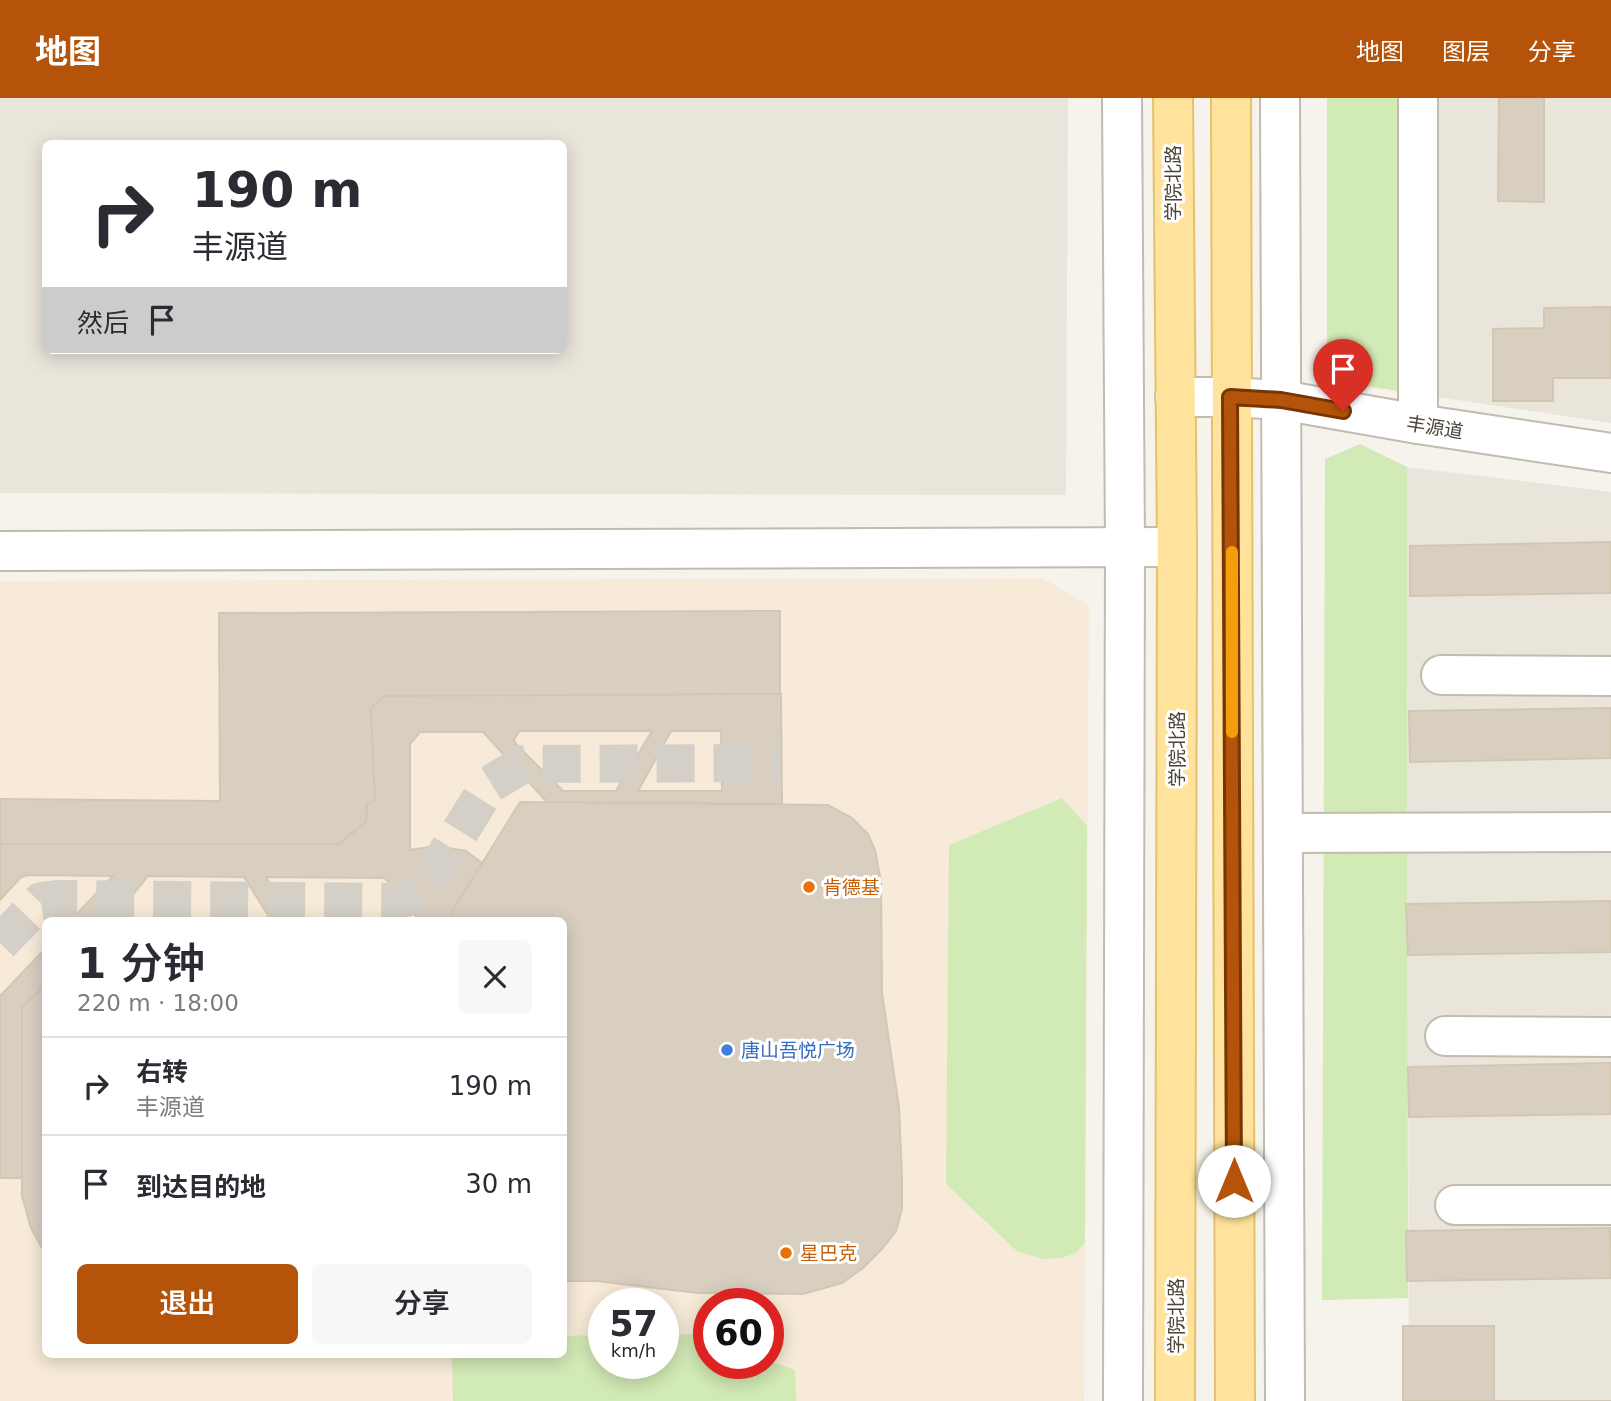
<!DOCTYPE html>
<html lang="zh">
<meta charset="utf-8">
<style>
:root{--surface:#fff;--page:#f7f7f7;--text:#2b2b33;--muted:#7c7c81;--line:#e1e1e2;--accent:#b45309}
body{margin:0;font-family:"DejaVu Sans","Noto Sans SC",sans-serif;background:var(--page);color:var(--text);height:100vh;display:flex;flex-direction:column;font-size:26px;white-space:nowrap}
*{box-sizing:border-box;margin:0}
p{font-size:23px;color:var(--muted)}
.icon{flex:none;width:38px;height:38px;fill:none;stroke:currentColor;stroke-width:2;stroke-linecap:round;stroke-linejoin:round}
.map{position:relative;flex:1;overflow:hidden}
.panel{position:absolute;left:42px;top:819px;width:525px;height:441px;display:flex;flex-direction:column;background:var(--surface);border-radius:10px;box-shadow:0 4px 18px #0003}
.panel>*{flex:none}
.top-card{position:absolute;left:42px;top:42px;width:525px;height:214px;border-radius:10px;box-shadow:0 4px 18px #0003;background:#fff;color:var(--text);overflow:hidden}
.speed{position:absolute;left:588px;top:1190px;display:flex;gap:14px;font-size:35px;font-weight:700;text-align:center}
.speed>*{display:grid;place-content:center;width:91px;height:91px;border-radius:50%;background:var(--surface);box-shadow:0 4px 18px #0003;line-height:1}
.speed small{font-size:18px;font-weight:400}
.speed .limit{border:10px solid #d22;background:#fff;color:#111}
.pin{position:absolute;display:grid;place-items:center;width:60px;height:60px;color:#fff;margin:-72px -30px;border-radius:50% 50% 50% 0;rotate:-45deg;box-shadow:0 0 7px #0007}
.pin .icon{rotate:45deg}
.me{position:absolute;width:77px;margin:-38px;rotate:0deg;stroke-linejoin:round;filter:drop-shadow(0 0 5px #0008)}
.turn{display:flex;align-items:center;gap:24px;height:147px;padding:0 35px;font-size:32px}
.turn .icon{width:91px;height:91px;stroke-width:2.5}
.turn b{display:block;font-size:49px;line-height:60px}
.then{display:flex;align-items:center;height:66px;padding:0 35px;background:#0003;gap:14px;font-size:26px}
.round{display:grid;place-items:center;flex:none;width:74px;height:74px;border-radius:10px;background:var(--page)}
.summary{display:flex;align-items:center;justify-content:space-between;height:119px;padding:0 35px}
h1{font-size:42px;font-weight:600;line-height:52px}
.action{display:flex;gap:14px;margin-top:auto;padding:14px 35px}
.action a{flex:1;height:80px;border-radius:10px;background:var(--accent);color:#fff;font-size:28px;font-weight:600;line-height:80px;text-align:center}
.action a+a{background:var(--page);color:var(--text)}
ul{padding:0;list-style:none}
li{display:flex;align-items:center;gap:21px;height:98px;padding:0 35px;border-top:2px solid var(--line)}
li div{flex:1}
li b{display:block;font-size:26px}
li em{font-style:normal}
header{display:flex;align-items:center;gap:42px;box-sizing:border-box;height:98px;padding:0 35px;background:var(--accent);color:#fff}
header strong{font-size:33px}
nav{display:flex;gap:38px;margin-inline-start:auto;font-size:24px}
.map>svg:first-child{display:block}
.residential{fill:#eae5da;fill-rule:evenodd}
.commercial{fill:#f7ead8;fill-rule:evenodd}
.green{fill:#d2eab5}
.building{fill:#d8cfc1;stroke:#d3c7b4;stroke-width:2;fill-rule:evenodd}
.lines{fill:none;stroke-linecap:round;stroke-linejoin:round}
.minor-tunnel{stroke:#d4d0c8;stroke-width:38;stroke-dasharray:38 19;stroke-linecap:butt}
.minor-casing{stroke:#c2bbae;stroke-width:42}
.major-casing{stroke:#e6c16a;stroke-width:42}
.minor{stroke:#fff;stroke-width:38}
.major{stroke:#ffe39c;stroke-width:38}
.route-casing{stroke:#753606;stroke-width:18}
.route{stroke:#b45309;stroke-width:12}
.slow{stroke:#f59e0b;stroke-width:12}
.food-dot{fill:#e8710a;stroke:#fff;stroke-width:2.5}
.shop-dot{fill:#3f7fe0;stroke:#fff;stroke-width:2.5}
.labels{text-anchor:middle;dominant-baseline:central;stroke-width:6;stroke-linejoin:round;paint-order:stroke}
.street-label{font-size:19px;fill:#4b4439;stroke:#fff}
.food-label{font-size:19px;fill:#c56008;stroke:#fff;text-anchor:start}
.shop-label{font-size:19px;fill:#366cbe;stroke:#fff;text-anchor:start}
</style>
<header>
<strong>地图</strong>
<nav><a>地图</a><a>图层</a><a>分享</a></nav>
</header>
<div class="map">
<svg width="1611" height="1303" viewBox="0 0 1611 1303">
<rect width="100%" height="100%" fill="#f6f3ec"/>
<!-- residential -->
<g class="residential">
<path d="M0,0H1068L1066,397L0,395ZM46,46H564V252H46Z"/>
<path d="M1409,0H1611V325L1410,295Z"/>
<path d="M1407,369L1611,394V1303H1409Z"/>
</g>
<!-- commercial -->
<path class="commercial" d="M1042,480L1089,507L1084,1303H0V483ZM46,822H564V1256H46ZM604,1206H663V1265H604ZM709,1206H768V1265H709Z"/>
<!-- green -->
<g class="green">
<path d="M1327,0H1409L1410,295L1327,282Z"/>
<path d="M1360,346L1407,369L1408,1200L1322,1202L1325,361Z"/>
<path d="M1062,700L1087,728L1085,1144L1076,1155L1061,1160L1044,1161L1018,1154L946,1086L949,747Z"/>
<path d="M695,1236L709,1241V1265H768V1262L795,1272L796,1303H453L452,1259L454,1257L564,1256V1238L604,1237V1265H663V1237Z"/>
</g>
<!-- building -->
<g class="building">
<path d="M1499,0H1544V104L1498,103Z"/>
<path d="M1611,209V280H1553V303H1493V231L1544,230V210Z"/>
<path d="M1611,444V495L1410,498V448Z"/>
<path d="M780,513V596L384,599L371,610L375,704L366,705V724L338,746H0V701L220,703L219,515Z"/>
<path d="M781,596L782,706L547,704L483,634H420L410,646V752L436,748L466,753L482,765L452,813V822H419L385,780L266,779L291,822H271L244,779L148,778L112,822H71L113,778L28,777L21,779L0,802V746H339L366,724L367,705L375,703L371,610L385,598ZM519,633H652L616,693H563L516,646L514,642ZM671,633H721L722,693H638Z"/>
<path d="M1611,610V660L1410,664L1409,613Z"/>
<path d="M520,704L828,707L852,720L868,736L875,752L881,784L882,895L899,1009L902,1080V1111L896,1133L882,1151L863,1170L842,1185L803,1196L698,1195L596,1183H564V822H451L452,814Z"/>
<path d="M1611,803V854L1408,857L1406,806Z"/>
<path d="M46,850V888L23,909V1080H0V898Z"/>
<path d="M46,887V1157L31,1130L22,1098V909Z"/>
<path d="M1611,965V1016L1409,1019L1408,969Z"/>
<path d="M1610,1130L1611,1180L1407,1183L1406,1133Z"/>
<path d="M1403,1228H1494V1303H1611H1403Z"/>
</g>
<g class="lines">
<!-- minor-tunnel -->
<path class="minor-tunnel" d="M0,845L41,803L57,801L397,804L424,791L489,687L523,666L780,665"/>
<defs>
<g id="minor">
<path d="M1122,0L1125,449L1123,1303"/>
<path d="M1280,0L1285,1303"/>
<path d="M1418,0V326"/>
<path d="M1175,299H1230L1281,302L1418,326L1611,355"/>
<path d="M0,453L1177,449"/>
<path d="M1441,577L1611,578"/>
<path d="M1283,735L1611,734"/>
<path d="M1445,938L1611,939"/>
<path d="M1455,1107H1611"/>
</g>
<g id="major">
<path d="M1173,0L1177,449L1175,1303"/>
<path d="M1231,0L1235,1303"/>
</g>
</defs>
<!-- minor casing -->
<use href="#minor" class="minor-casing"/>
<!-- major casing -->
<use href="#major" class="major-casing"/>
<!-- minor -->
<use href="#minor" class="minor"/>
<!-- major -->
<use href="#major" class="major"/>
</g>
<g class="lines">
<defs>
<path id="route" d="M1234,1083L1230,299L1281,302L1343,313"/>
</defs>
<!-- route casing -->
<use href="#route" class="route-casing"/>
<!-- route -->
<use href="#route" class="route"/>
<!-- slow -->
<path class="slow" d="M1232,454V634"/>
</g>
<!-- markers -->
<g class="food-dot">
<circle cx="809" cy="789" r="7"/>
<circle cx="786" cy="1155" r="7"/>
</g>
<circle class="shop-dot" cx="727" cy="952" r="7"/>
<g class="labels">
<!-- street labels -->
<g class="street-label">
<text transform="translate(1173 85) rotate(-90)">学院北路</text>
<text transform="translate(1435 329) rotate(9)">丰源道</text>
<text transform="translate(1177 651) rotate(-90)">学院北路</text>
<text transform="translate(1176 1218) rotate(-90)">学院北路</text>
</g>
<!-- food labels -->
<g class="food-label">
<text x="823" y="789">肯德基</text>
<text x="800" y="1155">星巴克</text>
</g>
<!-- shop labels -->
<g class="shop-label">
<text x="741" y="952">唐山吾悦广场</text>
</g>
</g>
</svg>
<div class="speed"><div>57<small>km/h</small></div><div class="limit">60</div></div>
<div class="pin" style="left:1343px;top:313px;background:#d93025"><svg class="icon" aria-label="arrive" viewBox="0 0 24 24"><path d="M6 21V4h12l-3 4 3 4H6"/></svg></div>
<svg class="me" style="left:1234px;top:1083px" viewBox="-20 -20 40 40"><circle r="19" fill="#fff"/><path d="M0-13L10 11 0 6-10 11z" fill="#b45309"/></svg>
<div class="top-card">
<div class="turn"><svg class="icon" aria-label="right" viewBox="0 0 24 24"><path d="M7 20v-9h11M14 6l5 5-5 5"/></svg><div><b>190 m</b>丰源道</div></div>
<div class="then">然后<svg class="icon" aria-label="arrive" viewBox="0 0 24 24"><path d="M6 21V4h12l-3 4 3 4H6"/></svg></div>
</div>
<section class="panel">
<div class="summary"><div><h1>1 分钟</h1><p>220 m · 18:00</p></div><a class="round"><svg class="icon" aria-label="close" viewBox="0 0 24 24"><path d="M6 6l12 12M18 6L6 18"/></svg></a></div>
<ul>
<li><svg class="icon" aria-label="right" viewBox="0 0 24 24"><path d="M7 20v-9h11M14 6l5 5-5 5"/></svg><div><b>右转</b><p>丰源道</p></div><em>190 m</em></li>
<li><svg class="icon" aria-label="arrive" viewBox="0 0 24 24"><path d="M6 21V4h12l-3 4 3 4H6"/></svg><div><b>到达目的地</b></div><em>30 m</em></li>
</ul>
<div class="action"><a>退出</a><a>分享</a></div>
</section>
</div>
